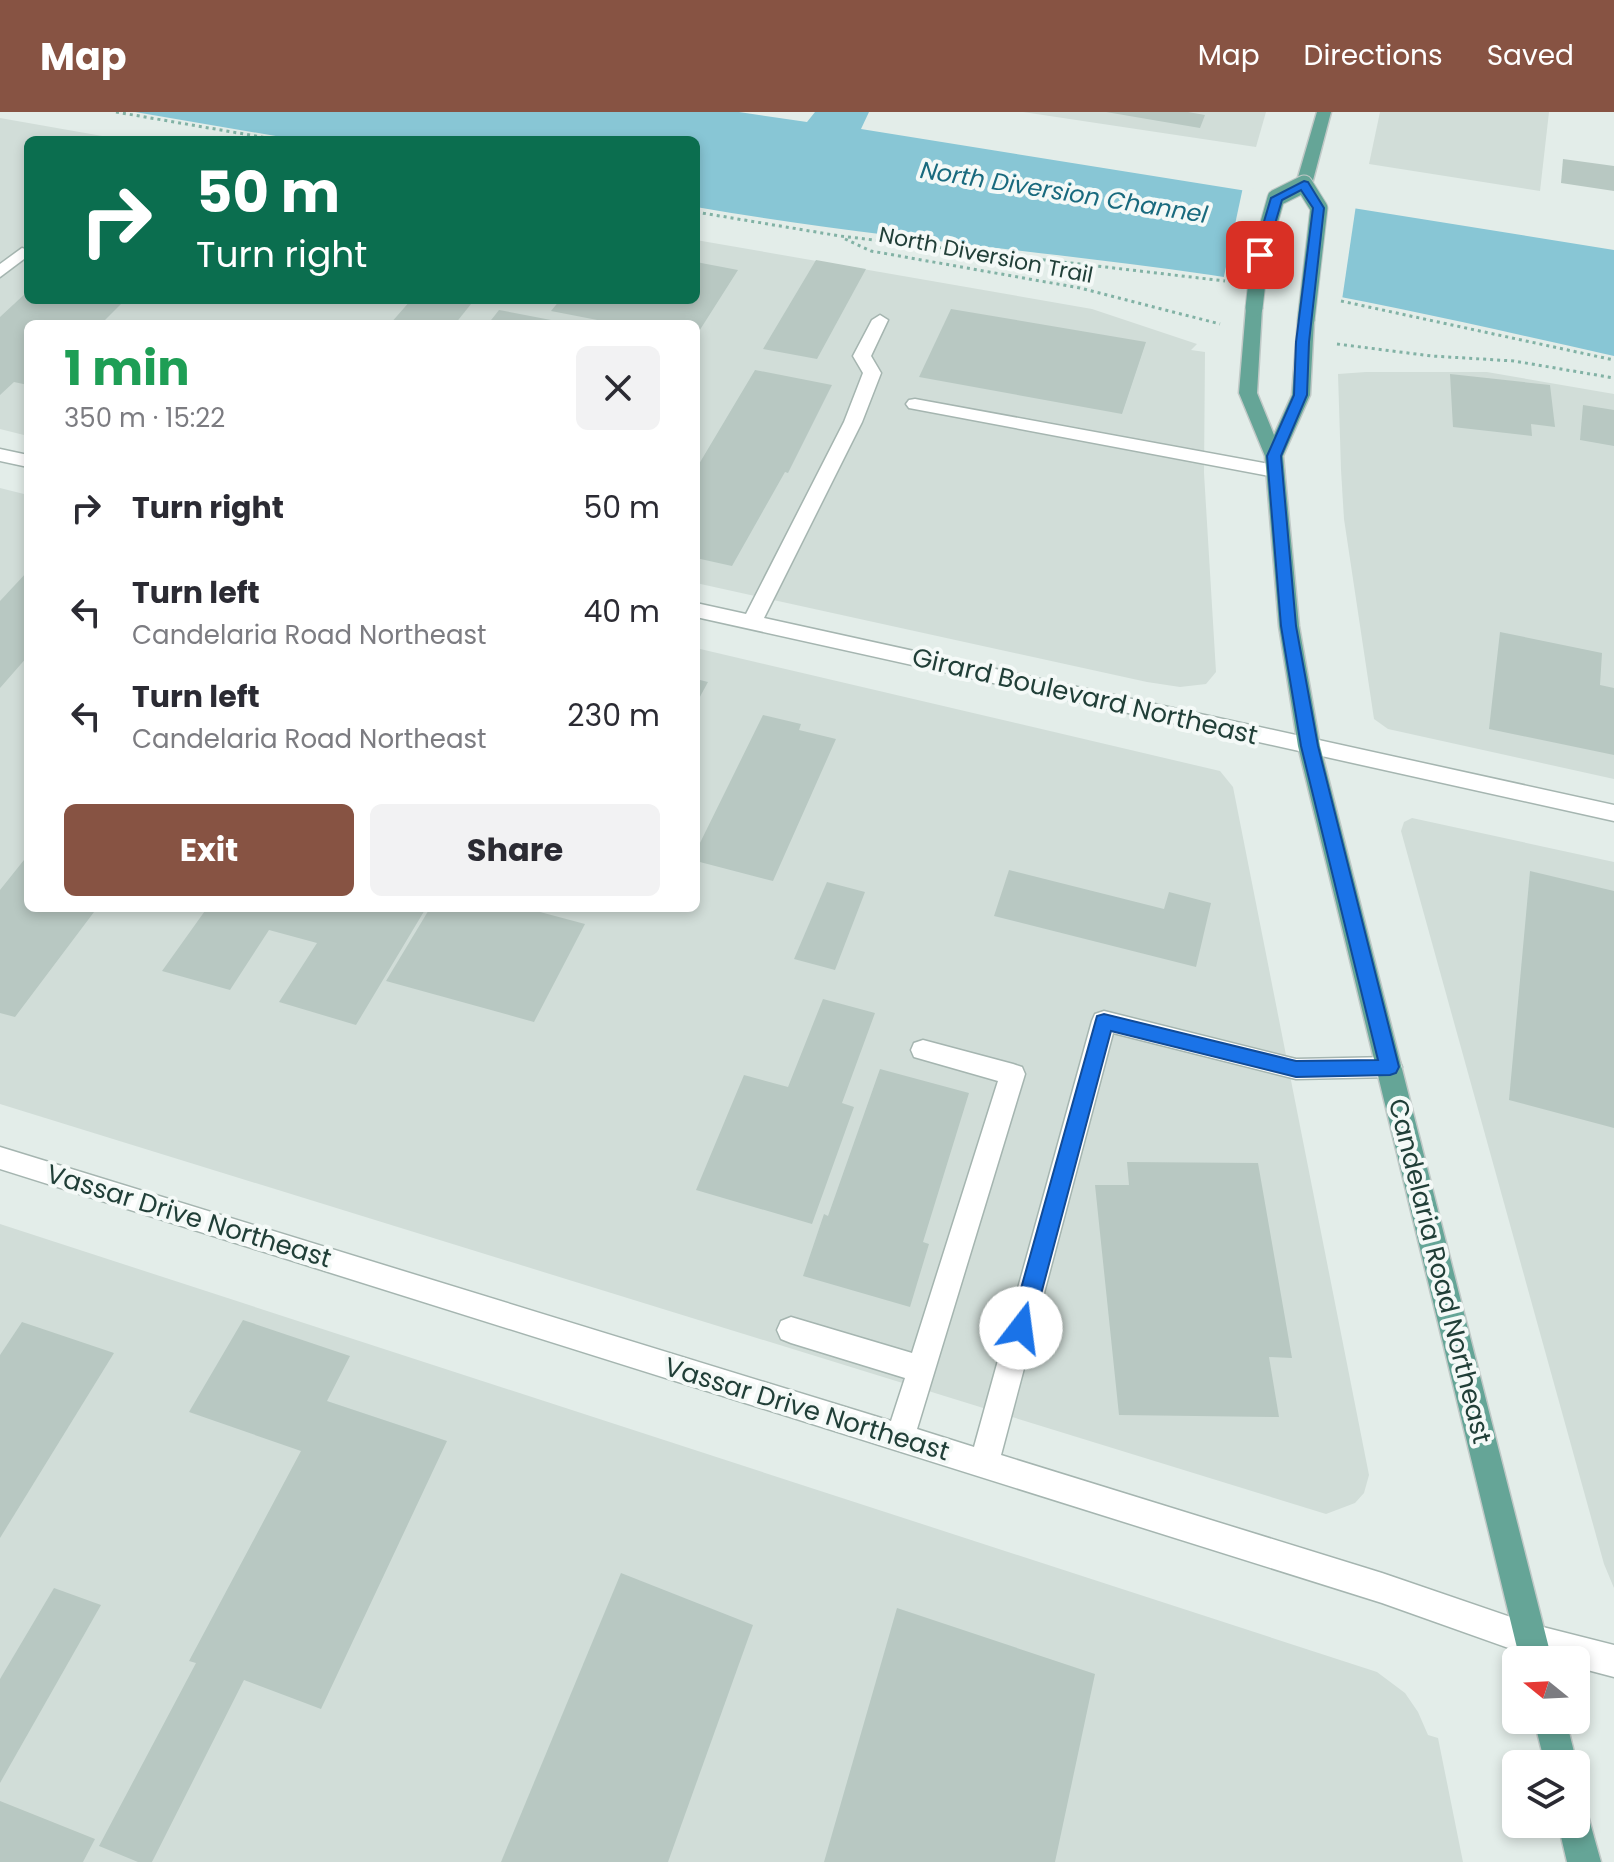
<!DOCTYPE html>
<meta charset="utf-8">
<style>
:root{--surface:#fff;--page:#f2f2f3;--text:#2b2b33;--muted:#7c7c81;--accent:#875343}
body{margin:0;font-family:Poppins,sans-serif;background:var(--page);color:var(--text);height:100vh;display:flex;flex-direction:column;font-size:30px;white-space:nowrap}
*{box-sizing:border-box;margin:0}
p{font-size:26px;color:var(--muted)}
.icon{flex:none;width:44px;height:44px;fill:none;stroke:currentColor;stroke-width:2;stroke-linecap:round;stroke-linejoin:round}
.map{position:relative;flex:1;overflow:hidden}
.details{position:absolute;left:24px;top:208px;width:676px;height:592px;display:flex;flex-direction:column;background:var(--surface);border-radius:12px;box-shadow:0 4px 12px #0003}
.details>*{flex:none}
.guide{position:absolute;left:24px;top:24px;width:676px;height:168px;border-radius:12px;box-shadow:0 4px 12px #0003;background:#0b6e4f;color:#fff;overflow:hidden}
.needle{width:52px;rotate:288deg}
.buttons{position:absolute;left:1502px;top:1534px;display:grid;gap:16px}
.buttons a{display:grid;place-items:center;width:88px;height:88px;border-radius:12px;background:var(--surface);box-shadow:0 4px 12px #0003;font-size:40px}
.pin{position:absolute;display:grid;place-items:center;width:68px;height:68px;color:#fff;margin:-34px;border-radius:16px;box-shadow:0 4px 12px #0006}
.me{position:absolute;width:88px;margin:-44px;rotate:15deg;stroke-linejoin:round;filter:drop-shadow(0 0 6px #0008)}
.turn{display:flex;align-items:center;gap:28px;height:168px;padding:0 40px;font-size:36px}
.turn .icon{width:104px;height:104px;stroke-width:2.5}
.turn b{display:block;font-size:56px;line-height:68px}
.round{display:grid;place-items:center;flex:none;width:84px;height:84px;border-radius:12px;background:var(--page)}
.headline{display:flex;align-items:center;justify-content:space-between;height:136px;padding:0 40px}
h1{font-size:48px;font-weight:700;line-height:60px;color:#1e9e55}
.action{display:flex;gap:16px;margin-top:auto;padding:16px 40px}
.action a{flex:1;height:92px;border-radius:12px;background:var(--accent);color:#fff;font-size:32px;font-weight:700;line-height:92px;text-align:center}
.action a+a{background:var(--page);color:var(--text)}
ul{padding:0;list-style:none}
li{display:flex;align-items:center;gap:24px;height:104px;padding:0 40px}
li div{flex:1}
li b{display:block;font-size:30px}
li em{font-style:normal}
header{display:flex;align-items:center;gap:48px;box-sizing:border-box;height:112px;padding:0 40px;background:var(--accent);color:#fff}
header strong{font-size:38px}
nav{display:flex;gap:44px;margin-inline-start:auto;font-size:28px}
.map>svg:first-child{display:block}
.built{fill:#d1ddd8}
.water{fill:#88c6d5}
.pier{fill:#e3ede9}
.building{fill:#b8c8c2}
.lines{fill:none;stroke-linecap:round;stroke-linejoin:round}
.minor-casing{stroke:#a5b5b0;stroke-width:3}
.major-casing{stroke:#c1c9c7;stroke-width:3}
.path{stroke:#82b2a5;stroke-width:3;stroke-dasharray:3 4;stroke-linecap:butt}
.minor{fill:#fff;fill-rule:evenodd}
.major{fill:#65a597;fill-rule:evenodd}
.major-bridge-casing{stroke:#c1c9c7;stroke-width:19;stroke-linecap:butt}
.major-bridge{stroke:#65a597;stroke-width:17}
.route{fill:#1a73e8;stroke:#114b97;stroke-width:2}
.labels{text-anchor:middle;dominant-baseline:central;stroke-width:8;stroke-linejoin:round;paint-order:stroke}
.far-street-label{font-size:22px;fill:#213f38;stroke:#f4f9f7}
.far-water-label{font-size:24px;font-style:italic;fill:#196a7e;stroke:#f4f9f7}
.street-label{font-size:26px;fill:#213f38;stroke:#f4f9f7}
</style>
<header>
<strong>Map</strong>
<nav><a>Map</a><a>Directions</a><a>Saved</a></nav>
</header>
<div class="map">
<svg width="1614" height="1750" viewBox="0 0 1614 1750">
<rect width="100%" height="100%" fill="#e3ede9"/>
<!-- built -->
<g class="built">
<path d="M1023,0H1266L1256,35Z"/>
<path d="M1380,0H1549L1540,79L1369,52Z"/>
<path d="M0,6L125,28H28V188H696V128L1092,197L1197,232L1191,238L1205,240L1204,361L1216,560L1206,572L1180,575L1147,570L696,471V212H28V324L0,317Z"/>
<path d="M1366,260H1487L1614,282V667L1388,617L1374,607L1344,407L1341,358L1338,262Z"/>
<path d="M0,376L28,383V796H696V536L1220,659L1233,675L1369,1363L1364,1381L1355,1391L1326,1402L0,992Z"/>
<path d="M1412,706L1614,750V1476L1604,1452L1401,719L1404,710Z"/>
<path d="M0,1112L1377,1560L1405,1581L1418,1600L1428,1623L1438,1626L1463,1750H0Z"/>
</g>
<!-- water -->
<path class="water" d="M135,0H739L807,10L815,0H869L861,17L1614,138V244C1480,214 1347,183 1211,163C1040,138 867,125 696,95V28H299Z"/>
<!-- pier -->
<path class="pier" d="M1243,75L1356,93L1342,188L1223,169Z"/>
<!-- building -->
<g class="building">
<path d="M1106,0H1188L1205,3L1200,16Z"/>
<path d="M1563,47L1614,54V79L1561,71Z"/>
<path d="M816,148L866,157L817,247L763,237Z"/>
<path d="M696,150L738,158L696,224V212H618L551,199L560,188H696Z"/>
<path d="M28,179V188H100L121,192L101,212H28V273L14,270L0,283V205Z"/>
<path d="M411,188H462L471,192L455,212H390Z"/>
<path d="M951,197L1146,230L1122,302L919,265Z"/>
<path d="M499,198L551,208L547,212H488Z"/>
<path d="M755,258L832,273L788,361L785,360L732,454L696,446V357Z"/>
<path d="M1450,262L1550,273L1555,315L1531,312L1532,324L1453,315Z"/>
<path d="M1583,293L1614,298V334L1580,328Z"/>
<path d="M28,459V544L0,576V489Z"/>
<path d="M1500,520L1602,541L1600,573L1614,576V643L1489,617Z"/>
<path d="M696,567L708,570L696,592Z"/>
<path d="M763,603L801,612L799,618L836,627L773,769L696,749V739Z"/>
<path d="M28,743V796H97L15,905L0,901V778Z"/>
<path d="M1009,758L1164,797L1169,780L1211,791L1196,855L994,804Z"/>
<path d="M1530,759L1614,779V1016L1509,988Z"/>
<path d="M827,770L865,780L835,858L794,847Z"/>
<path d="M207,796H426L356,913L279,890L317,831L269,818L230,878L162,859Z"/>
<path d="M430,796H525L585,812L534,910L386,869Z"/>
<path d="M823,887L875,901L842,991L854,995L812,1112L696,1078L744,963L788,975Z"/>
<path d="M880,957L969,981L923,1130L929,1132L910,1195L803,1164L824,1102L828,1104Z"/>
<path d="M1127,1050L1258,1051L1292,1246L1269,1245L1279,1305L1119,1303L1095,1073H1129Z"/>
<path d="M243,1208L350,1244L327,1289L447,1329L321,1597L244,1568L152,1750H138L99,1734L196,1551L189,1549L301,1339L189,1300Z"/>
<path d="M22,1210L114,1241L0,1426V1243Z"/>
<path d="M621,1461L753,1513L668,1750H501Z"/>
<path d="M54,1476L101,1493L0,1671V1567Z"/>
<path d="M897,1496L1095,1562L1055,1750H824Z"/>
<path d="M0,1689L95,1727L83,1750H0Z"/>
</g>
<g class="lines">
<defs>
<g id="minor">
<path d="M22,136L28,138V144L0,165V152Z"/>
<path d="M880,203L888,208L871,244L881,261L862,310L764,506L1614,693V709L696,505V491L746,502L844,310L863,261L853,244L872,208Z"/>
<path d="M915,287L1275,353L1284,359L1275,365L909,296L906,292L909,288Z"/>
<path d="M0,337L28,343V355L0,349Z"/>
<path d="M1104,899L1296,947L1390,945L1399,948L1402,955L1399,962L1390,965L1296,967L1113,921L1001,1343L1382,1461L1531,1512L1614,1533V1565L1576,1555V1548H1549L1531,1544L1382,1491L0,1057V1035L891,1309L905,1266L791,1231L781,1227L777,1218L781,1209L791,1205L912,1241L998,969L914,945L911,938L914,931L923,928L1013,952L1022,955L1025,962L917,1317L974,1335L1092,909L1095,902Z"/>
</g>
<g id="major">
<path d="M1317,0H1331L1312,72L1304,77L1296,72Z"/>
<path d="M1254,191L1262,196L1257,281L1274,323L1292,283L1298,208L1306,203L1314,208L1310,283L1283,344L1299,514L1320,634L1552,1548H1520L1298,634L1279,514L1265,344L1239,281L1246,196Z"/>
<path d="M1534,1608H1566L1577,1652L1576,1655V1652H1545Z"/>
<path d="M1576,1696L1587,1700L1601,1750H1567L1558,1712H1576Z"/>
</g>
</defs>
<!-- minor casing -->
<use href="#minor" class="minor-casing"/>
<!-- major casing -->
<use href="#major" class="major-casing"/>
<!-- path -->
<g class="path">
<path d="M116,0L279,28"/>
<path d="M696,100L840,124L1225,169"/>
<path d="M845,127L871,139L1080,176L1220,212"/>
<path d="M1341,189L1614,248"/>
<path d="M1337,232L1432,244L1514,249L1614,266"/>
</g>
<!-- minor -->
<use href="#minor" class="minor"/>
<!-- major -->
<use href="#major" class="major"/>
<defs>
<path id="major-bridge" d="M1254,196L1260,143L1276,86L1304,72L1319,96L1306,208"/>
</defs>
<!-- major-bridge casing -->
<use href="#major-bridge" class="major-bridge-casing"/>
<!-- major-bridge -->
<use href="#major-bridge" class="major-bridge"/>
</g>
<!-- route -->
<path class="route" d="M1304,69L1308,70L1324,96L1309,230L1307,283L1281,344L1296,514L1318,634L1399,955L1396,961L1390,963L1296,965L1111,919L1032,1216L1028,1223L1021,1226L1014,1223L1010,1216L1097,904L1104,902L1296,949L1378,948L1301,634L1281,514L1267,344L1294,283L1296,230L1313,96L1301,78L1282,88L1265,146L1254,143L1271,86Z"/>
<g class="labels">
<!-- far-street labels -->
<g class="far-street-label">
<text transform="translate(986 143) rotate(11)">North Diversion Trail</text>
</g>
<!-- far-water labels -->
<g class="far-water-label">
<text transform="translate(1064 80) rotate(9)">North Diversion Channel</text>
</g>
<!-- street labels -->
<g class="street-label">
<text transform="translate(1085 584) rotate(13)">Girard Boulevard Northeast</text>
<text transform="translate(189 1104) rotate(17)">Vassar Drive Northeast</text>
<text transform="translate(1440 1159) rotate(76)">Candelaria Road Northeast</text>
<text transform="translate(807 1297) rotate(17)">Vassar Drive Northeast</text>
</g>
</g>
</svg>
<div class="buttons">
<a><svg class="needle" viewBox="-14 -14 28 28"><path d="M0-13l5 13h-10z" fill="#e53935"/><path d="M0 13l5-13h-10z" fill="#7c7c81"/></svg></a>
<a><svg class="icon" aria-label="layers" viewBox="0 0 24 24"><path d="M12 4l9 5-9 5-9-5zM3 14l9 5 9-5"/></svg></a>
</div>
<div class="pin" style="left:1260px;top:143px;background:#d93025"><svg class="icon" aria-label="arrive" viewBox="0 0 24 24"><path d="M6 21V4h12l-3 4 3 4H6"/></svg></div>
<svg class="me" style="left:1021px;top:1216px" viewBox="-20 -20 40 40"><circle r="19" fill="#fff"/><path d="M0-13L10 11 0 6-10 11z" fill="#1a73e8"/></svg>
<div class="guide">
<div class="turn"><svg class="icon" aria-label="right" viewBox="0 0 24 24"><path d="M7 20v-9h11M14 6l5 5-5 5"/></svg><div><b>50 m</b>Turn right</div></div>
</div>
<section class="details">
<div class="headline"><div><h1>1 min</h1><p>350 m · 15:22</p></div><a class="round"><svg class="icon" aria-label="close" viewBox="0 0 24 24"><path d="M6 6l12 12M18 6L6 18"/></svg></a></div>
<ul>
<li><svg class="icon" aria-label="right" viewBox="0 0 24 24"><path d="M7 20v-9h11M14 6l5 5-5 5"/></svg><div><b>Turn right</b></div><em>50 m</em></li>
<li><svg class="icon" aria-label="left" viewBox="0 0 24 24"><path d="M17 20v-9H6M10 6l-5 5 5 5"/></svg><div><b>Turn left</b><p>Candelaria Road Northeast</p></div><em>40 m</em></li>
<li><svg class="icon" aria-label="left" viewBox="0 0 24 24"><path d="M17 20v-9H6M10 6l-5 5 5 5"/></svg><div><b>Turn left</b><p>Candelaria Road Northeast</p></div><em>230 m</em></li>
</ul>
<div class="action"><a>Exit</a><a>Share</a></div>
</section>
</div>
